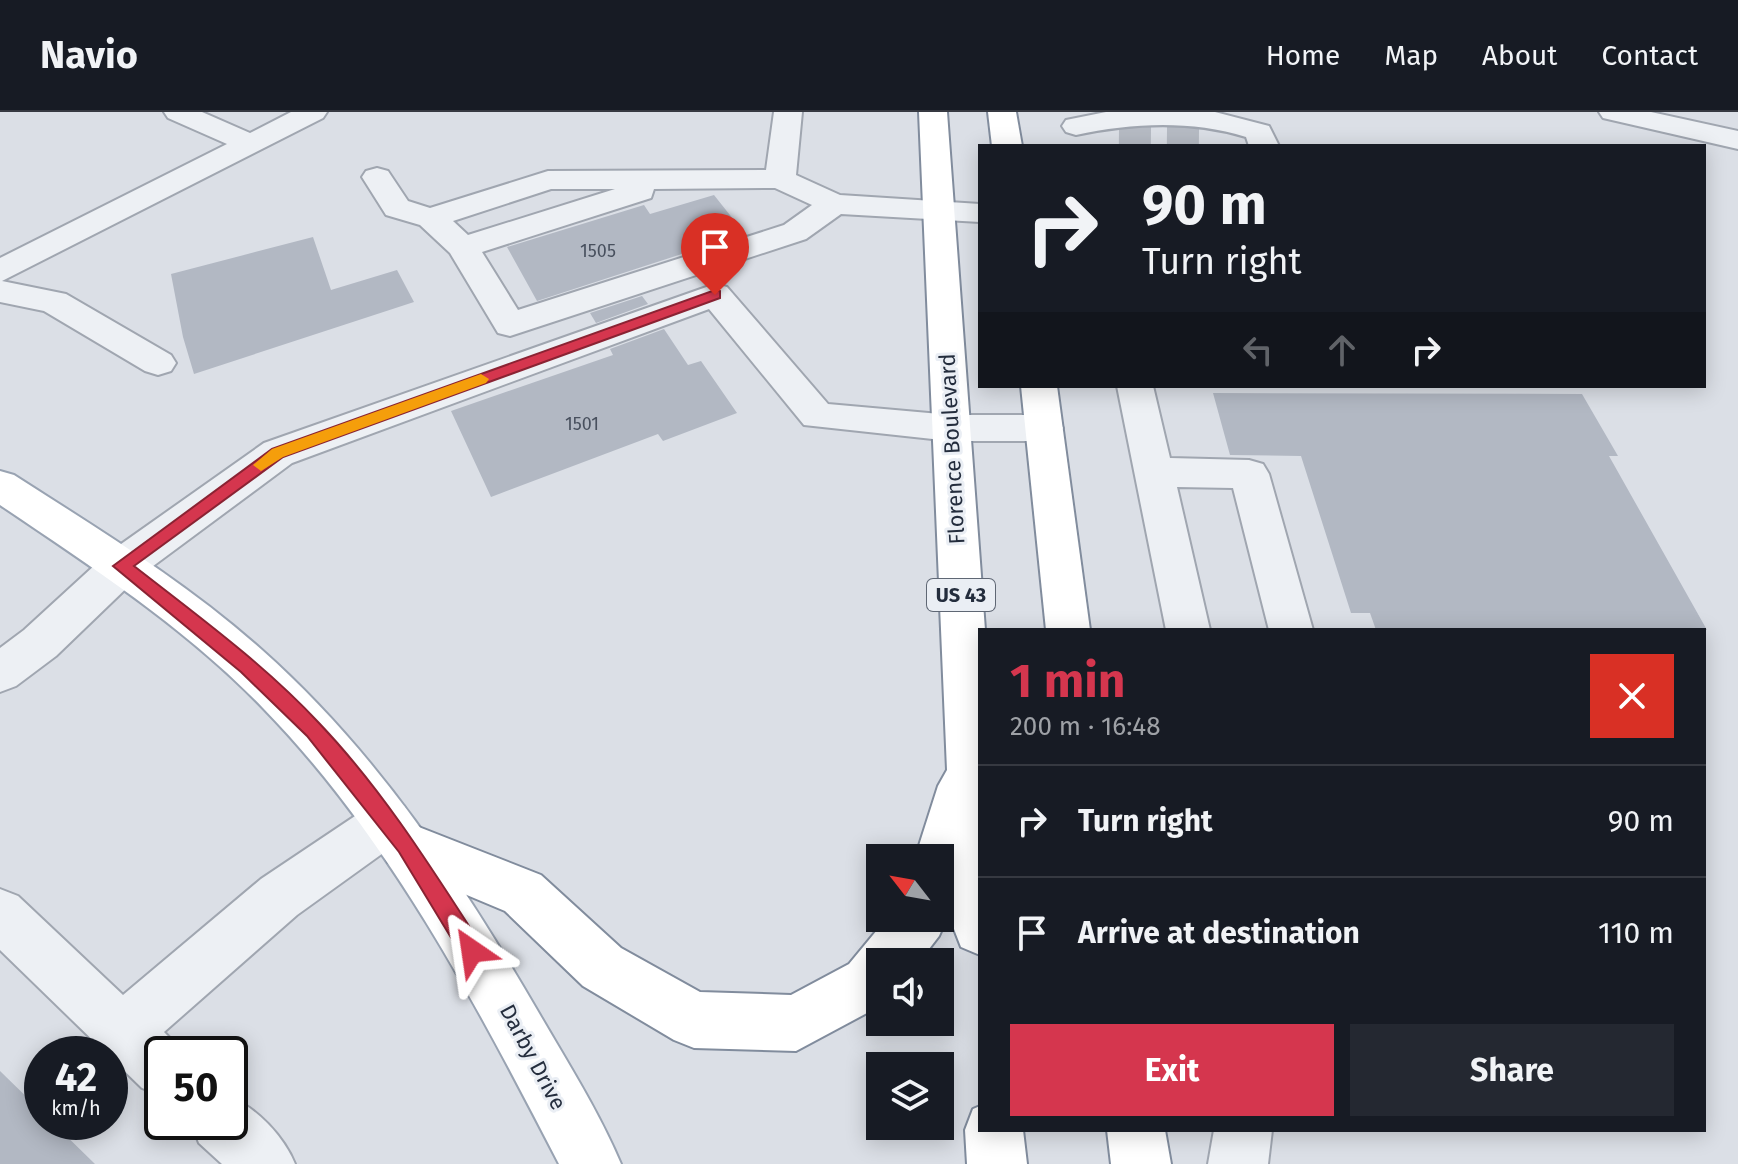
<!DOCTYPE html>
<meta charset="utf-8">
<style>
:root{--surface:#171b24;--page:#242831;--text:#f1f3f6;--muted:#9ea1a6;--line:#363941;--accent:#d5364e}
body{margin:0;font-family:"Fira Sans",sans-serif;background:var(--page);color:var(--text);height:100vh;display:flex;flex-direction:column;font-size:30px;white-space:nowrap}
*{box-sizing:border-box;margin:0}
p{font-size:26px;color:var(--muted)}
.icon{flex:none;width:44px;height:44px;fill:none;stroke:currentColor;stroke-width:2;stroke-linecap:round;stroke-linejoin:round}
.map{position:relative;flex:1;overflow:hidden}
.details{position:absolute;left:978px;top:516px;width:728px;height:504px;display:flex;flex-direction:column;background:var(--surface);border-radius:0px;box-shadow:0 4px 20px #0003}
.details>*{flex:none}
.hud{position:absolute;left:978px;top:32px;width:728px;height:244px;border-radius:0px;box-shadow:0 4px 20px #0003;background:#171b24;color:var(--text);overflow:hidden}
.needle{width:52px;rotate:301deg}
.controls{position:absolute;left:866px;top:732px;display:grid;gap:16px}
.controls a{display:grid;place-items:center;width:88px;height:88px;border-radius:0px;background:var(--surface);box-shadow:0 4px 20px #0003;font-size:40px}
.speed{position:absolute;left:24px;top:924px;display:flex;gap:16px;font-size:40px;font-weight:700;text-align:center}
.speed>*{display:grid;place-content:center;width:104px;height:104px;border-radius:50%;background:var(--surface);box-shadow:0 4px 20px #0003;line-height:1}
.speed small{font-size:20px;font-weight:400}
.speed .limit{border:4px solid #111;border-radius:12px;background:#fff;color:#111}
.pin{position:absolute;display:grid;place-items:center;width:68px;height:68px;color:#fff;margin:-82px -34px;border-radius:50% 50% 50% 0;rotate:-45deg;box-shadow:0 0 8px #0007}
.pin .icon{rotate:45deg}
.me{position:absolute;width:88px;margin:-44px;rotate:328deg;stroke-linejoin:round;filter:drop-shadow(0 0 6px #0008)}
.turn{display:flex;align-items:center;gap:28px;height:168px;padding:0 32px;font-size:36px}
.turn .icon{width:104px;height:104px;stroke-width:2.5}
.turn b{display:block;font-size:56px;line-height:68px}
.lanes{display:flex;align-items:center;height:76px;padding:0 32px;background:#0003;justify-content:center;gap:40px;direction:ltr}
.lanes .off{opacity:.35}
.round{display:grid;place-items:center;flex:none;width:84px;height:84px;border-radius:0px;background:var(--page)}
.head{display:flex;align-items:center;justify-content:space-between;height:136px;padding:0 32px}
h1{font-size:48px;font-weight:700;line-height:60px;color:var(--accent)}
.cta{display:flex;gap:16px;margin-top:auto;padding:16px 32px}
.cta a{flex:1;height:92px;border-radius:0px;background:var(--accent);color:#fff;font-size:32px;font-weight:700;line-height:92px;text-align:center}
.cta a+a{background:var(--page);color:var(--text)}
ul{padding:0;list-style:none}
li{display:flex;align-items:center;gap:24px;height:112px;padding:0 32px;border-top:2px solid var(--line)}
li div{flex:1}
li b{display:block;font-size:30px}
li em{font-style:normal}
header{display:flex;align-items:center;gap:48px;box-sizing:border-box;height:112px;padding:0 40px;background:var(--surface);border-bottom:2px solid var(--line)}
header strong{font-size:38px}
nav{display:flex;gap:44px;margin-inline-start:auto;font-size:28px}
.map>svg:first-child{display:block}
.building{fill:#b2b8c3}
.lines{fill:none;stroke-linecap:round;stroke-linejoin:round}
.minor-tunnel{stroke:#b6bbc4;stroke-width:32;stroke-dasharray:32 16;stroke-linecap:butt}
.minor-casing{stroke:#a0a6b0;stroke-width:4}
.major-casing{stroke:#99a3b2;stroke-width:4}
.highway-casing{stroke:#818c9d;stroke-width:4}
.minor{fill:#edf0f4;fill-rule:evenodd}
.major{fill:#fff;fill-rule:evenodd}
.highway{fill:#fff;fill-rule:evenodd}
.route{fill:#d5364e;stroke:#8a2333;stroke-width:2}
.slow{fill:#f59e0b}
.labels{text-anchor:middle;dominant-baseline:central;stroke-width:6;stroke-linejoin:round;paint-order:stroke}
.number-label{font-size:18px;fill:#48505e}
.shield{fill:#eaeef4;stroke:#5f6774;stroke-width:2}
.shield-label{font-size:20px;font-weight:bold;fill:#242d3d}
.street-label{font-size:22px;fill:#242d3d;stroke:#eaeef4}
</style>
<header>
<strong>Navio</strong>
<nav><a>Home</a><a>Map</a><a>About</a><a>Contact</a></nav>
</header>
<div class="map">
<svg width="1738" height="1052" viewBox="0 0 1738 1052">
<rect width="100%" height="100%" fill="#dbdfe6"/>
<!-- building -->
<g class="building">
<path d="M714,83L741,117L684,135L688,140L537,189L507,135L644,93L650,102Z"/>
<path d="M313,125L331,178L397,158L414,190L194,262L183,225L171,162Z"/>
<path d="M642,184L648,192L596,211L590,201Z"/>
<path d="M664,217L688,253L701,249L737,301L663,329L658,322L491,385L451,299L613,243L610,237Z"/>
<path d="M1213,281L1582,282L1618,344H1609L1707,518H1376L1370,501H1351L1301,344L1230,343Z"/>
<path d="M0,959L42,1000V1010H52L95,1052H0Z"/>
</g>
<g class="lines">
<!-- minor-tunnel -->
<path class="minor-tunnel" d="M1119,18L1209,19"/>
<defs>
<g id="minor">
<path d="M164,0H202L250,21L291,0H327L323,6L2,169L66,182L171,243L176,251L171,259L158,263L145,259L44,199L0,190V146L227,32L168,6Z"/>
<path d="M774,0H802L796,63L840,83L980,92V110L841,102L806,127L510,224L498,221L450,141L420,113L386,103L362,65L366,59L377,56L388,59L408,89L430,96L548,59L766,58ZM775,76L812,93L784,113L518,198L482,140L651,86L654,77ZM551,77H615L468,123L453,109Z"/>
<path d="M1106,0H1215L1269,14L1279,34H1249L1246,25C1191,8 1132,11 1076,23L1066,20L1062,14L1066,8Z"/>
<path d="M1599,0H1651L1738,19V37L1603,6Z"/>
<path d="M715,172L727,175L828,292L951,303H1044L1057,307L1063,316L1057,325L1044,329H951L804,313L709,197L292,351L137,466L56,544L16,574L0,580V536L24,518L107,442L264,331Z"/>
<path d="M1117,274H1153L1170,346L1249,348L1263,352L1269,362L1313,518H1269L1233,376L1177,375L1210,518H1166Z"/>
<path d="M387,687L404,694L412,710L404,726L297,803L164,920L185,942H162V984L142,976L0,838V777L18,784L123,883L261,767L370,694Z"/>
<path d="M230,985C257,996 284,1025 295,1052H222L199,1031L191,1010H230Z"/>
<path d="M1214,1018H1272L1268,1052H1208Z"/>
</g>
<path id="major" d="M0,359L14,363C98,417 186,470 262,538C377,640 463,770 540,903C568,951 599,1000 621,1052H559C476,892 390,726 263,596C186,516 92,455 0,393Z"/>
<g id="highway">
<path d="M919,0H947L985,518H980V843L961,835L954,817L951,765L940,770V746H915L938,674L947,658Z"/>
<path d="M988,0H1016L1022,34H992Z"/>
<path d="M1021,274H1057L1090,518H1046Z"/>
<path d="M406,710L541,763L621,836L700,880L791,883L849,852L887,806H940V789L947,806L939,824L919,850H880V894L796,939L694,936L674,928L583,874L505,799L388,750L381,733L388,716Z"/>
<path d="M980,994V1018H1023L1027,1052H967L965,1018L973,997Z"/>
<path d="M1107,1018H1165L1171,1052H1111Z"/>
</g>
</defs>
<!-- minor casing -->
<use href="#minor" class="minor-casing"/>
<!-- major casing -->
<use href="#major" class="major-casing"/>
<!-- highway casing -->
<use href="#highway" class="highway-casing"/>
<!-- minor -->
<use href="#minor" class="minor"/>
<!-- major -->
<use href="#major" class="major"/>
<!-- highway -->
<use href="#highway" class="highway"/>
</g>
<!-- route -->
<path class="route" d="M715,178L720,179V186L283,345L134,454C198,504 264,552 319,611C382,677 431,755 480,831L483,839L480,847L472,850L464,847L399,740L307,624L241,560L113,454L272,337Z"/>
<!-- slow -->
<path class="slow" d="M481,262L489,267L486,271L283,345L261,359L253,353L272,337Z"/>
<g class="labels">
<!-- number labels -->
<g class="number-label">
<text x="598" y="139">1505</text>
<text x="582" y="312">1501</text>
</g>
<!-- shield labels -->
<rect class="shield" x="927" y="467" width="68" height="32" rx="6"/>
<g class="shield-label">
<text x="961" y="483">US 43</text>
</g>
<!-- street labels -->
<g class="street-label">
<text transform="translate(952 337) rotate(-93)">Florence Boulevard</text>
<text transform="translate(533 945) rotate(62)">Darby Drive</text>
</g>
</g>
</svg>
<div class="controls">
<a><svg class="needle" viewBox="-14 -14 28 28"><path d="M0-13l5 13h-10z" fill="#e53935"/><path d="M0 13l5-13h-10z" fill="#9ea1a6"/></svg></a>
<a><svg class="icon" aria-label="sound" viewBox="0 0 24 24"><path d="M4 9h4l5-4v14l-5-4H4zM17 9q2 3 0 6"/></svg></a>
<a><svg class="icon" aria-label="layers" viewBox="0 0 24 24"><path d="M12 4l9 5-9 5-9-5zM3 14l9 5 9-5"/></svg></a>
</div>
<div class="speed"><div>42<small>km/h</small></div><div class="limit">50</div></div>
<div class="pin" style="left:715px;top:183px;background:#d93025"><svg class="icon" aria-label="arrive" viewBox="0 0 24 24"><path d="M6 21V4h12l-3 4 3 4H6"/></svg></div>
<svg class="me" style="left:472px;top:839px" viewBox="-20 -20 40 40"><path d="M0-17L14 15 0 8-14 15z" fill="#d5364e" stroke="#fff" stroke-width="4"/></svg>
<div class="hud">
<div class="turn"><svg class="icon" aria-label="right" viewBox="0 0 24 24"><path d="M7 20v-9h11M14 6l5 5-5 5"/></svg><div><b>90 m</b>Turn right</div></div>
<div class="lanes"><svg class="icon off" aria-label="left" viewBox="0 0 24 24"><path d="M17 20v-9H6M10 6l-5 5 5 5"/></svg><svg class="icon off" aria-label="ahead" viewBox="0 0 24 24"><path d="M12 20V5M6 11l6-6 6 6"/></svg><svg class="icon" aria-label="right" viewBox="0 0 24 24"><path d="M7 20v-9h11M14 6l5 5-5 5"/></svg></div>
</div>
<section class="details">
<div class="head"><div><h1>1 min</h1><p>200 m · 16:48</p></div><a class="round" style="background:#d93025;color:#fff"><svg class="icon" aria-label="close" viewBox="0 0 24 24"><path d="M6 6l12 12M18 6L6 18"/></svg></a></div>
<ul>
<li><svg class="icon" aria-label="right" viewBox="0 0 24 24"><path d="M7 20v-9h11M14 6l5 5-5 5"/></svg><div><b>Turn right</b></div><em>90 m</em></li>
<li><svg class="icon" aria-label="arrive" viewBox="0 0 24 24"><path d="M6 21V4h12l-3 4 3 4H6"/></svg><div><b>Arrive at destination</b></div><em>110 m</em></li>
</ul>
<div class="cta"><a>Exit</a><a>Share</a></div>
</section>
</div>
